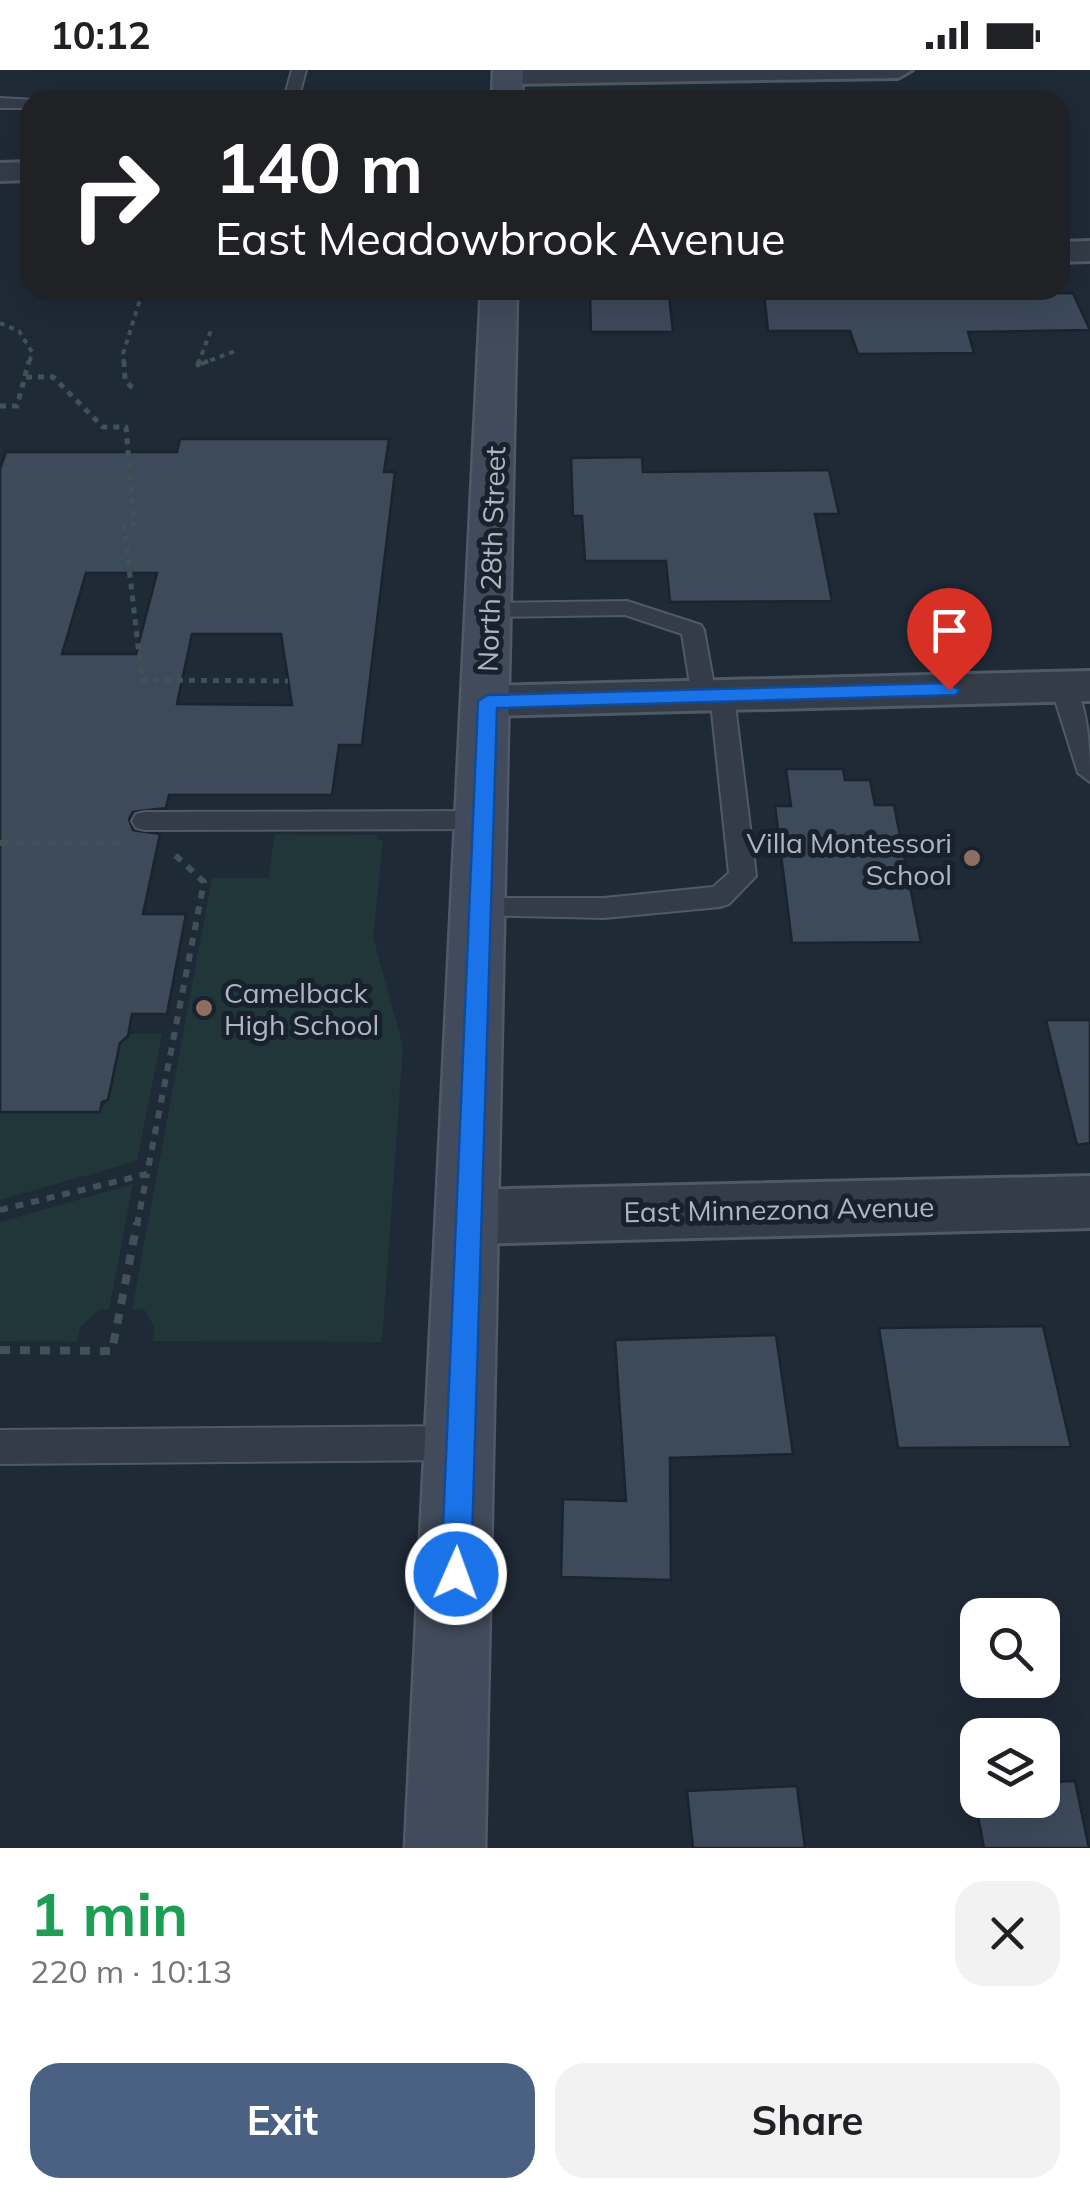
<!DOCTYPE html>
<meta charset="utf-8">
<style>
:root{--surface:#fff;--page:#f2f2f2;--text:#202124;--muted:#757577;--accent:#4a6184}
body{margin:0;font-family:Mulish,sans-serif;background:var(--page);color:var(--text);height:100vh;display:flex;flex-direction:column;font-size:38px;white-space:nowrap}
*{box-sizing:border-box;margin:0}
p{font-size:32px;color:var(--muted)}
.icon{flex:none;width:55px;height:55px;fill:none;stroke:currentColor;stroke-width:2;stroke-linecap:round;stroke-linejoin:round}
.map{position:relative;height:1778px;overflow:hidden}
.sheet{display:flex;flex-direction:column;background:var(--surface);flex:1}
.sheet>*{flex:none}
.top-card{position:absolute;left:20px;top:20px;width:1050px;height:210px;border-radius:30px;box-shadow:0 10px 40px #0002;background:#202124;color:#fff;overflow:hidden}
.buttons{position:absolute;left:960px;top:1528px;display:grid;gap:20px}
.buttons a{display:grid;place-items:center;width:100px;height:100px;border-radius:20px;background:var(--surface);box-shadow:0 10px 40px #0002;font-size:50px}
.pin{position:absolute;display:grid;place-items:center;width:85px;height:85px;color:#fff;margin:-102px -42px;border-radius:50% 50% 50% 0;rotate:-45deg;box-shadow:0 0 10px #0007}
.pin .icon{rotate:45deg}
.me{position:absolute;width:110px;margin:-55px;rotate:2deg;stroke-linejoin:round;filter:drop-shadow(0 0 8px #0008)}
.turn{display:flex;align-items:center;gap:35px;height:210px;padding:0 30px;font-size:45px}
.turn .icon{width:130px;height:130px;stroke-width:2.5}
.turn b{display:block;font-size:70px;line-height:85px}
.round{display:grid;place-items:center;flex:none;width:105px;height:105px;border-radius:30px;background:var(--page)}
.headline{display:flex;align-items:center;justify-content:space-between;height:170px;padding:0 30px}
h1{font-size:60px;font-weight:700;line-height:75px;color:#1e9e55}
.cta{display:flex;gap:20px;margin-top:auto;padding:20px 30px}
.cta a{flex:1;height:115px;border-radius:30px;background:var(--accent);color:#fff;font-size:40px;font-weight:700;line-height:115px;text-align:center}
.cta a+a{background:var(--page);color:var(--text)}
.status{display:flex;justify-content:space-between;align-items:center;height:70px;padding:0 50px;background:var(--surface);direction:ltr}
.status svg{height:28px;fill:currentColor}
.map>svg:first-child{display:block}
.green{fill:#213638}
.building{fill:#3d4a5a;stroke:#1a232e;stroke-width:2.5;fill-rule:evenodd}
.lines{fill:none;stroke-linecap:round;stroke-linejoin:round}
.lane-casing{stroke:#505966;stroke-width:4}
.street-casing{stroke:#505966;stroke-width:6}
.secondary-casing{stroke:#505966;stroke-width:5}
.path-far3{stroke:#3f5356;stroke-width:4;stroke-dasharray:5 5;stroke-linecap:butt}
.path-far2{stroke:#3f5356;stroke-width:5;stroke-dasharray:6 6;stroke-linecap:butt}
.path-far1{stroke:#3f5356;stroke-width:6;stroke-dasharray:8 8;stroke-linecap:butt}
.path{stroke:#3f5356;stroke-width:8;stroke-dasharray:10 10;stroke-linecap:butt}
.lane{fill:#333c48;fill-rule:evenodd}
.street{fill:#333c48;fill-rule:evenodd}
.secondary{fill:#414b5b;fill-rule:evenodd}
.route{fill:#1a73e8;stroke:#114b97;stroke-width:2.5}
.education-dot{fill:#8d6e63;stroke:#18212c;stroke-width:4}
.labels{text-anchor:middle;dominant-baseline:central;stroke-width:10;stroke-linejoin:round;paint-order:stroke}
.street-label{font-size:28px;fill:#adb6c5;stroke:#18212c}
.poi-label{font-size:28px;fill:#adb6c5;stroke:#18212c;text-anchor:end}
</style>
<div class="status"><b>10:12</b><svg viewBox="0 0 49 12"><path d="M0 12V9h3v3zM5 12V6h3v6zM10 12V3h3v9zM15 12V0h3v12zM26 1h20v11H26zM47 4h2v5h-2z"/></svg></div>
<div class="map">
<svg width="1090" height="1778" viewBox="0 0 1090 1778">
<rect width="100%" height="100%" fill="#1f2a37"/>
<!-- green -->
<g class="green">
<path d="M275,764L378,765L377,770H383L373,867L403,976L382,1272L152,1271L155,1259L145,1240L132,1239L212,808H268Z"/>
<path d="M128,964H162L137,1091L0,1130V1042H100L108,1029L120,973Z"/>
<path d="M133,1114L109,1239H100L80,1257L77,1272L0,1271V1152Z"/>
</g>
<!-- building -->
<g class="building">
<path d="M936,220L938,225L1073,223L1090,260L968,262L974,283L858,284L850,261H768L764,224L852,226L851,221Z"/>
<path d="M590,225H669L673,262H591Z"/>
<path d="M180,369H389L384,402H395L362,675H339L332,725H169L166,738L133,742L129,749L133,760L160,764L143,844H186L167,944H132L128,966L120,973L108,1030L102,1032L100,1042H0V399L6,382H177ZM86,503H157L136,584H62ZM192,564H281L292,635L177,634Z"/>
<path d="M642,387L643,402L829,400L839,444H815L832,531L670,532L666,491H585L582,446H573L571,388Z"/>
<path d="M786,699H843L845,710H870L875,735H894L921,872L792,873L775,736H791Z"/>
<path d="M1046,950H1090V1073L1077,1075Z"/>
<path d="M1043,1256L1071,1377L898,1378L879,1258Z"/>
<path d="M776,1265L793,1384L670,1388L671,1510L561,1507L563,1429L626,1431L615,1270Z"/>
<path d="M1075,1711L1089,1778H984L972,1714L978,1713V1730H1042V1712Z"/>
<path d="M797,1716L805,1778H693L687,1721Z"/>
</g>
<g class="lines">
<defs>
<g id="lane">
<path d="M292,0H306L298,30H209L217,25H285Z"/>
<path d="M0,28L36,30H30V38H0Z"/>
<path d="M627,531L701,555L704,560L715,621H730L734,627L756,806L729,834L720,837L604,848L471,845L467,838L471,831L480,828H604L713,817L729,803L711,633H696L692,627L682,564L625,545L488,547L477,540L488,533Z"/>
<path d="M1063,609C1090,617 1090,688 1090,712L1078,703L1051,617Z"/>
<path d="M483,741L492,743L496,750L492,757L483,759L145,760L136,758L132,751L136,744L145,742Z"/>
<path d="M459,1356L471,1361L476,1373L471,1385L459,1390L0,1394V1360Z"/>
</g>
<g id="street">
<path d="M498,0H912L898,8L508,14L498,12L494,6Z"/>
<path d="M30,92V110L0,111V93Z"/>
<path d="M1090,171V191L1060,192V172Z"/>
<path d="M1090,601V631L488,646L472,642L465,631L472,620L488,616Z"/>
<path d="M1090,1106V1158L467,1174L446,1166L437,1147L446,1128L467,1120Z"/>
</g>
<g id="secondary">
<path d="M493,0H523L522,30H492Z"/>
<path d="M481,220H517L485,1778H405Z"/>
</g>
</defs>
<!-- lane casing -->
<use href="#lane" class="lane-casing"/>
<!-- street casing -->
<use href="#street" class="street-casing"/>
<!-- secondary casing -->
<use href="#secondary" class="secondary-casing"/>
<!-- path-far3 -->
<g class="path-far3">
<path d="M0,253L19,261L32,282L29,294"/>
<path d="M124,294L123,284L143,220"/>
<path d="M198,294L212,258"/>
<path d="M201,294L235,281"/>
</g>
<!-- path-far2 -->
<g class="path-far2">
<path d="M124,291L125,311L135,320"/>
<path d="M199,291L198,295L208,291"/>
<path d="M26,307H53L103,357H126L134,454H124L142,610L288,611"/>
<path d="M0,336H17L29,291"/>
</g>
<!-- path-far1 -->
<g class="path-far1">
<path d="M0,773H124"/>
<path d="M0,1140L147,1104L204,812L173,783"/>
<path d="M137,1155L147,1104"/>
</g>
<!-- path -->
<path class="path" d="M0,1280L112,1281L137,1153"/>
<!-- lane -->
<use href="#lane" class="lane"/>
<!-- street -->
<use href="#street" class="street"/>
<!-- secondary -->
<use href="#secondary" class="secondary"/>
</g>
<!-- route -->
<path class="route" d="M949,613L959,620L956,625L497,638L471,1504L466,1515L456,1520L445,1515L441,1504L478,631L488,625Z"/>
<!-- markers -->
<g class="education-dot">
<circle cx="972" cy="788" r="10"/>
<circle cx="204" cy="938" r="10"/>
</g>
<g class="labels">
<!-- street labels -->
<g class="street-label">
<text transform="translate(491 489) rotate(-88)">North 28th Street</text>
<text transform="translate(779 1139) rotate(-1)">East Minnezona Avenue</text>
</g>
<!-- poi labels -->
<g class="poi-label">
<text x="952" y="772">Villa Montessori<tspan x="952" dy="32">School</tspan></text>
<text x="224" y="922" text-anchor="start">Camelback<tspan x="224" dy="32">High School</tspan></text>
</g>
</g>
</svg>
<div class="buttons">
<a><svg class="icon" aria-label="search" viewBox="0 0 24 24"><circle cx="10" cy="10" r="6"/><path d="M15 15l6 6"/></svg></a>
<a><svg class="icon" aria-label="layers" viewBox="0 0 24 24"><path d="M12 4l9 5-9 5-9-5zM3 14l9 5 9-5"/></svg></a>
</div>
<div class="pin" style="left:949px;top:620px;background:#d93025"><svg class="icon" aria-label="arrive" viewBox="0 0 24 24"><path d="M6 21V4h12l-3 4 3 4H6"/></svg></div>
<svg class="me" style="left:456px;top:1504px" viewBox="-20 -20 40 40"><circle r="17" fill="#1a73e8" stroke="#fff" stroke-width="3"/><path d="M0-11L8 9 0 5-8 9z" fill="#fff"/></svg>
<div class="top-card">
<div class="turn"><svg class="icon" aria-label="right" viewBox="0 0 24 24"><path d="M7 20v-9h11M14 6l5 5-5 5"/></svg><div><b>140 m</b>East Meadowbrook Avenue</div></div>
</div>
</div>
<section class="sheet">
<div class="headline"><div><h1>1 min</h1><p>220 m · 10:13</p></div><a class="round"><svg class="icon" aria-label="close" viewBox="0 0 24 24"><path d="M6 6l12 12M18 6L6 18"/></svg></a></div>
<div class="cta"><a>Exit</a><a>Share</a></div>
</section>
